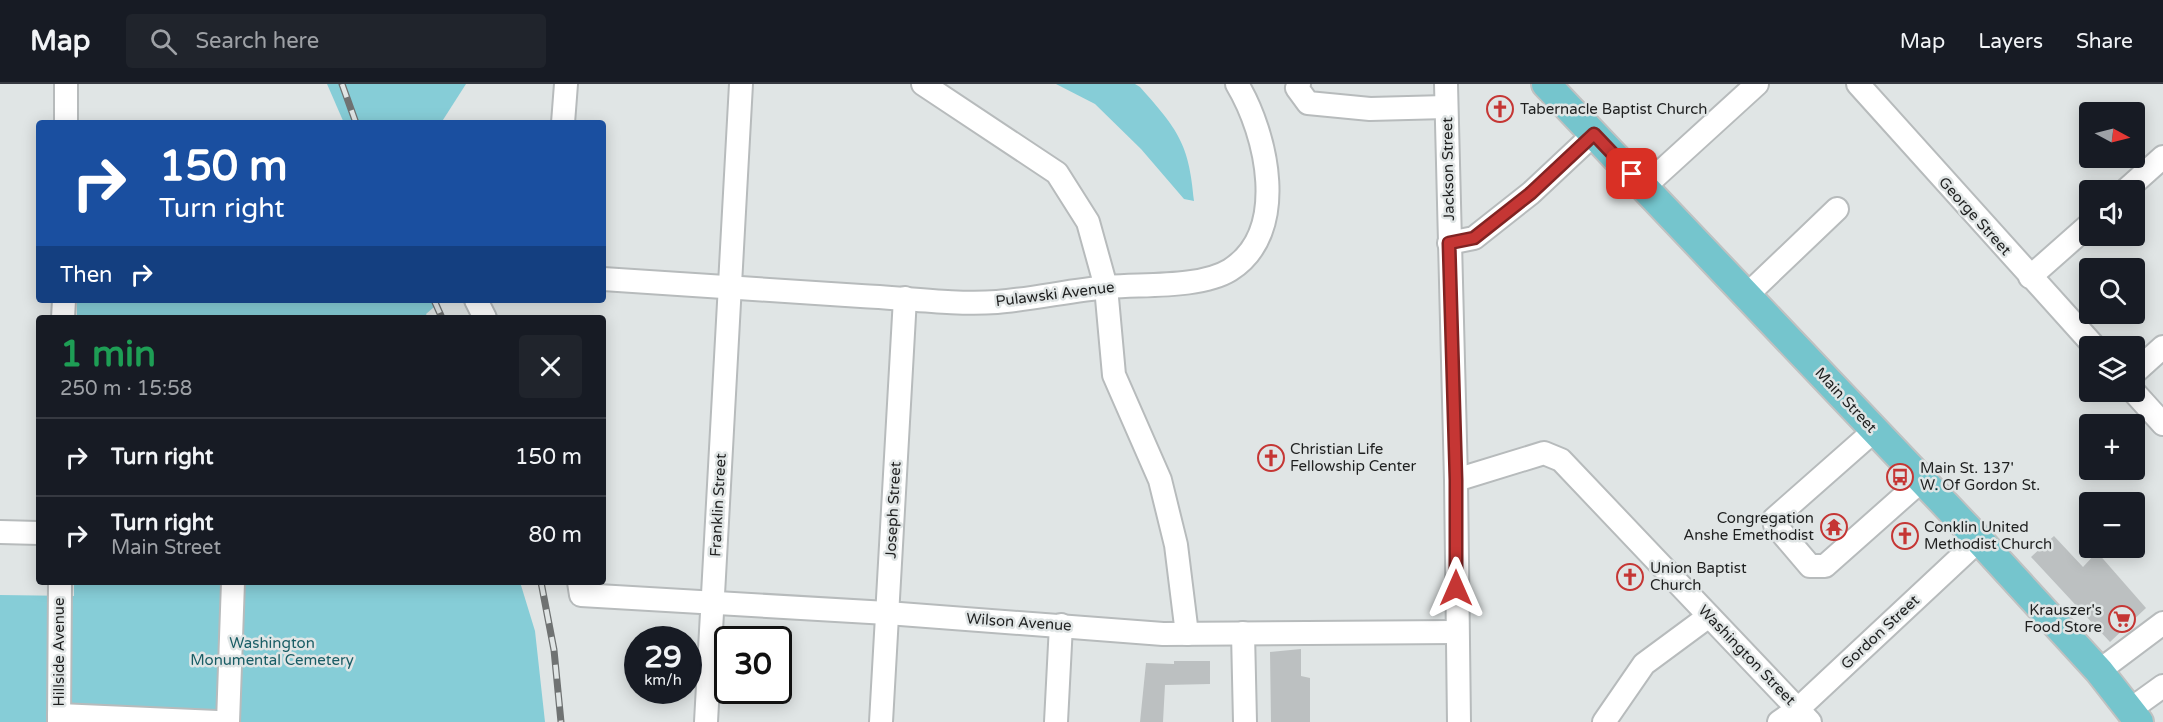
<!DOCTYPE html>
<meta charset="utf-8">
<style>
:root{--surface:#171b24;--page:#20242c;--text:#f1f3f6;--muted:#9ea1a6;--line:#363941}
body{margin:0;font-family:"Varela Round",sans-serif;background:var(--page);color:var(--text);height:100vh;display:flex;flex-direction:column;font-size:22px;white-space:nowrap}
*{box-sizing:border-box;margin:0}
p{font-size:20px;color:var(--muted)}
.icon{flex:none;width:33px;height:33px;fill:none;stroke:currentColor;stroke-width:2;stroke-linecap:round;stroke-linejoin:round}
.map{position:relative;flex:1;overflow:hidden}
.details{position:absolute;left:36px;top:231px;width:570px;height:270px;display:flex;flex-direction:column;background:var(--surface);border-radius:6px;box-shadow:0 3px 15px #0003}
.details>*{flex:none}
.hud{position:absolute;left:36px;top:36px;width:570px;height:183px;border-radius:6px;box-shadow:0 3px 15px #0003;background:#1a4fa0;color:#fff;overflow:hidden}
.needle{width:39px;rotate:97deg}
.buttons{position:absolute;left:2079px;top:18px;display:grid;gap:12px}
.buttons a{display:grid;place-items:center;width:66px;height:66px;border-radius:6px;background:var(--surface);box-shadow:0 3px 15px #0003;font-size:30px}
.speed{position:absolute;left:624px;top:542px;display:flex;gap:12px;font-size:30px;font-weight:700;text-align:center}
.speed>*{display:grid;place-content:center;width:78px;height:78px;border-radius:50%;background:var(--surface);box-shadow:0 3px 15px #0003;line-height:1}
.speed small{font-size:15px;font-weight:400}
.speed .limit{border:3px solid #111;border-radius:9px;background:#fff;color:#111}
.pin{position:absolute;display:grid;place-items:center;width:51px;height:51px;color:#fff;margin:-26px;border-radius:12px;box-shadow:0 3px 9px #0006}
.me{position:absolute;width:66px;margin:-33px;rotate:0deg;stroke-linejoin:round;filter:drop-shadow(0 0 4px #0008)}
.turn{display:flex;align-items:center;gap:21px;height:126px;padding:0 24px;font-size:27px}
.turn .icon{width:78px;height:78px;stroke-width:2.5}
.turn b{display:block;font-size:42px;line-height:51px}
.then{display:flex;align-items:center;height:57px;padding:0 24px;background:#0003;gap:12px;font-size:22px}
.round{display:grid;place-items:center;flex:none;width:63px;height:63px;border-radius:6px;background:var(--page)}
.head{display:flex;align-items:center;justify-content:space-between;height:102px;padding:0 24px}
h1{font-size:36px;font-weight:800;line-height:45px;color:#1e9e55}
ul{padding:0;list-style:none}
li{display:flex;align-items:center;gap:18px;height:78px;padding:0 24px;border-top:2px solid var(--line)}
li div{flex:1}
li b{display:block;font-size:22px}
li em{font-style:normal}
header{display:flex;align-items:center;gap:36px;box-sizing:border-box;height:84px;padding:0 30px;background:var(--surface);border-bottom:2px solid var(--line)}
header strong{font-size:28px}
nav{display:flex;gap:33px;margin-inline-start:auto;font-size:21px}
.search{width:420px;height:54px;background:var(--page);display:flex;align-items:center;gap:15px;box-sizing:border-box;padding:0 21px;border-radius:6px;color:var(--muted);font-size:22px}
.map>svg:first-child{display:block}
.green{fill:#86cdd7}
.building{fill:#bcc0c1}
.lines{fill:none;stroke-linecap:round;stroke-linejoin:round}
.minor-casing{stroke:#b7bbbc;stroke-width:26}
.major-casing{stroke:#c0c1c1;stroke-width:32}
.minor{stroke:#fff;stroke-width:22}
.major{stroke:#75c5cd;stroke-width:28}
.rail-casing{stroke:#6f7272;stroke-width:7}
.rail{stroke:#e0e5e5;stroke-width:4.5;stroke-dasharray:14;stroke-linecap:butt}
.route-casing{stroke:#802322;stroke-width:15}
.route{stroke:#c53634;stroke-width:10}
.labels{text-anchor:middle;dominant-baseline:central;stroke-width:5;stroke-linejoin:round;paint-order:stroke}
.poi-label{font-size:15px;fill:#1f2020;stroke:#e0e5e5;text-anchor:start}
.street-label{font-size:15px;fill:#1f2020;stroke:#e0e5e5}
.park-label{font-size:15px;fill:#195d65;stroke:#e0e5e5}
</style>
<header>
<strong>Map</strong>
<div class="search"><svg class="icon" aria-label="search" viewBox="0 0 24 24"><circle cx="10" cy="10" r="6"/><path d="M15 15l6 6"/></svg>Search here</div>
<nav><a>Map</a><a>Layers</a><a>Share</a></nav>
</header>
<div class="map">
<svg width="2163" height="638" viewBox="0 0 2163 638">
<rect width="100%" height="100%" fill="#e0e5e5"/>
<!-- green -->
<g class="green">
<path d="M327,0H466L441,39H344Z"/>
<path d="M1056,0H1135L1140,3C1178,46 1189,59 1194,117L1184,115L1141,65L1095,20Z"/>
<path d="M77,216H392L420,219V216H442L426,230L428,234H77Z"/>
<path d="M74,498H520L535,547L545,638H0V511L74,512Z"/>
</g>
<!-- building -->
<g class="building">
<path d="M2054,452L2083,483L2097,468L2146,524L2110,558L2031,473Z"/>
<path d="M1301,565V592L1310,594V638H1271L1270,568Z"/>
<path d="M1174,577H1210V600L1165,601L1163,638H1140L1146,579L1174,580Z"/>
</g>
<g class="lines">
<defs>
<g id="minor">
<path d="M923,0L1057,89L1088,138L1106,203L1114,291L1160,396L1176,461L1187,550"/>
<path d="M1299,0L1297,4L1308,19L1370,25L1446,23"/>
<path d="M1446,0L1456,396L1459,638"/>
<path d="M1858,0L2094,262"/>
<path d="M66,39V0"/>
<path d="M563,39L566,0"/>
<path d="M1644,103L1757,0"/>
<path d="M2126,106L2163,73"/>
<path d="M1449,159L1474,154L1531,109L1594,50"/>
<path d="M2030,193L2090,140"/>
<path d="M603,195C689,201 775,207 861,212C905,214 953,221 997,218C1034,215 1072,206 1109,203C1143,200 1201,204 1230,186C1290,148 1267,50 1237,0"/>
<path d="M1747,211L1837,125"/>
<path d="M476,216L485,234"/>
<path d="M63,234L64,216"/>
<path d="M2134,289L2163,263"/>
<path d="M2134,308L2163,340"/>
<path d="M1875,346L1774,435L1775,441L1810,482H1825L1922,396"/>
<path d="M1456,396L1544,369L1561,376L1810,638"/>
<path d="M0,448L39,449"/>
<path d="M579,498L581,511L887,529L1163,550L1456,548"/>
<path d="M1243,549L1245,638"/>
<path d="M2099,587L2163,539"/>
<path d="M2131,625L2163,602"/>
<path d="M59,631L217,638"/>
<path d="M59,638L60,498"/>
<path d="M228,638L233,498"/>
<path d="M706,638L741,0"/>
<path d="M881,638L905,214"/>
<path d="M1056,638L1061,541"/>
<path d="M1604,638L1644,580L1709,532"/>
<path d="M1779,638L1798,625L1979,456"/>
</g>
<path id="major" d="M1546,0L1979,456L2099,587L2139,638"/>
</defs>
<!-- minor casing -->
<use href="#minor" class="minor-casing"/>
<!-- major casing -->
<use href="#major" class="major-casing"/>
<!-- minor -->
<use href="#minor" class="minor"/>
<!-- major -->
<use href="#major" class="major"/>
<defs>
<g id="rail">
<path d="M342,0L356,39"/>
<path d="M434,216L442,234"/>
<path d="M541,498L554,566L561,638"/>
</g>
</defs>
<!-- rail casing -->
<use href="#rail" class="rail-casing"/>
<!-- rail -->
<use href="#rail" class="rail"/>
</g>
<g class="lines">
<defs>
<path id="route" d="M1456,504V396L1449,159L1474,154L1531,109L1594,50L1632,90"/>
</defs>
<!-- route casing -->
<use href="#route" class="route-casing"/>
<!-- route -->
<use href="#route" class="route"/>
</g>
<!-- icons -->
<defs>
<symbol id="church-ring" viewBox="-11 -11 22 22"><circle r="9.5" fill="#e0e5e5" stroke="#c53634" stroke-width="1.5"/><path d="M-1.2-6h2.4v3.5h3.3v2.4h-3.3V6h-2.4V-.1h-3.3v-2.4h3.3Z" fill="#c53634"/></symbol>
<symbol id="bus-ring" viewBox="-11 -11 22 22"><circle r="9.5" fill="#e0e5e5" stroke="#c53634" stroke-width="1.5"/><path d="M-5-6H5V4H4V6H2V4H-2V6H-4V4H-5ZM-3.5-4V0h7V-4ZM-3.5 1.2v1.5H-2V1.2ZM2 1.2v1.5H3.5V1.2Z" fill="#c53634"/></symbol>
<symbol id="temple-ring" viewBox="-11 -11 22 22"><circle r="9.5" fill="#e0e5e5" stroke="#c53634" stroke-width="1.5"/><path d="M0-6L5-2H3V0L6.5 2.5H4V6H1.5V3h-3V6H-4V2.5H-6.5L-3 0V-2H-5Z" fill="#c53634"/></symbol>
<symbol id="supermarket-ring" viewBox="-11 -11 22 22"><circle r="9.5" fill="#e0e5e5" stroke="#c53634" stroke-width="1.5"/><path d="M-6-5.5h2.5l.6 2H6L4.5 2H-2.5L-4.4-4H-6ZM-1.5 3.2a1.3 1.3 0 1 0 .1 0ZM3 3.2a1.3 1.3 0 1 0 .1 0Z" fill="#c53634"/></symbol>
</defs>
<g fill-rule="evenodd">
<use href="#church-ring" x="1485" y="10" width="30" height="30"/>
<use href="#church-ring" x="1256" y="359" width="30" height="30"/>
<use href="#bus-ring" x="1885" y="378" width="30" height="30"/>
<use href="#temple-ring" x="1819" y="428" width="30" height="30"/>
<use href="#church-ring" x="1890" y="437" width="30" height="30"/>
<use href="#church-ring" x="1615" y="478" width="30" height="30"/>
<use href="#supermarket-ring" x="2107" y="520" width="30" height="30"/>
</g>
<g class="labels">
<!-- poi labels -->
<g class="poi-label">
<text x="1520" y="25">Tabernacle Baptist Church</text>
<text x="1290" y="365">Christian Life<tspan x="1290" dy="17">Fellowship Center</tspan></text>
<text x="1920" y="384">Main St. 137'<tspan x="1920" dy="17">W. Of Gordon St.</tspan></text>
<text x="1814" y="434" text-anchor="end">Congregation<tspan x="1814" dy="17">Anshe Emethodist</tspan></text>
<text x="1924" y="443">Conklin United<tspan x="1924" dy="17">Methodist Church</tspan></text>
<text x="1650" y="484">Union Baptist<tspan x="1650" dy="17">Church</tspan></text>
<text x="2102" y="526" text-anchor="end">Krauszer's<tspan x="2102" dy="17">Food Store</tspan></text>
</g>
<!-- street labels -->
<g class="street-label">
<text transform="translate(1448 85) rotate(-91)">Jackson Street</text>
<text transform="translate(1975 132) rotate(48)">George Street</text>
<text transform="translate(1055 210) rotate(-7)">Pulawski Avenue</text>
<text transform="translate(1846 316) rotate(47)">Main Street</text>
<text transform="translate(718 421) rotate(-87)">Franklin Street</text>
<text transform="translate(893 426) rotate(-87)">Joseph Street</text>
<text transform="translate(1019 538) rotate(4)">Wilson Avenue</text>
<text transform="translate(1880 548) rotate(-43)">Gordon Street</text>
<text transform="translate(59 568) rotate(-90)">Hillside Avenue</text>
<text transform="translate(1747 571) rotate(46)">Washington Street</text>
</g>
<!-- park labels -->
<g class="park-label">
<text x="272" y="559">Washington<tspan x="272" dy="17">Monumental Cemetery</tspan></text>
</g>
</g>
</svg>
<div class="buttons">
<a><svg class="needle" viewBox="-14 -14 28 28"><path d="M0-13l5 13h-10z" fill="#e53935"/><path d="M0 13l5-13h-10z" fill="#9ea1a6"/></svg></a>
<a><svg class="icon" aria-label="sound" viewBox="0 0 24 24"><path d="M4 9h4l5-4v14l-5-4H4zM17 9q2 3 0 6"/></svg></a>
<a><svg class="icon" aria-label="search" viewBox="0 0 24 24"><circle cx="10" cy="10" r="6"/><path d="M15 15l6 6"/></svg></a>
<a><svg class="icon" aria-label="layers" viewBox="0 0 24 24"><path d="M12 4l9 5-9 5-9-5zM3 14l9 5 9-5"/></svg></a>
<a>+</a>
<a>−</a>
</div>
<div class="speed"><div>29<small>km/h</small></div><div class="limit">30</div></div>
<div class="pin" style="left:1632px;top:90px;background:#d93025"><svg class="icon" aria-label="arrive" viewBox="0 0 24 24"><path d="M6 21V4h12l-3 4 3 4H6"/></svg></div>
<svg class="me" style="left:1456px;top:504px" viewBox="-20 -20 40 40"><path d="M0-17L14 15 0 8-14 15z" fill="#c53634" stroke="#fff" stroke-width="4"/></svg>
<div class="hud">
<div class="turn"><svg class="icon" aria-label="right" viewBox="0 0 24 24"><path d="M7 20v-9h11M14 6l5 5-5 5"/></svg><div><b>150 m</b>Turn right</div></div>
<div class="then">Then<svg class="icon" aria-label="right" viewBox="0 0 24 24"><path d="M7 20v-9h11M14 6l5 5-5 5"/></svg></div>
</div>
<section class="details">
<div class="head"><div><h1>1 min</h1><p>250 m · 15:58</p></div><a class="round"><svg class="icon" aria-label="close" viewBox="0 0 24 24"><path d="M6 6l12 12M18 6L6 18"/></svg></a></div>
<ul>
<li><svg class="icon" aria-label="right" viewBox="0 0 24 24"><path d="M7 20v-9h11M14 6l5 5-5 5"/></svg><div><b>Turn right</b></div><em>150 m</em></li>
<li><svg class="icon" aria-label="right" viewBox="0 0 24 24"><path d="M7 20v-9h11M14 6l5 5-5 5"/></svg><div><b>Turn right</b><p>Main Street</p></div><em>80 m</em></li>
</ul>
</section>
</div>
